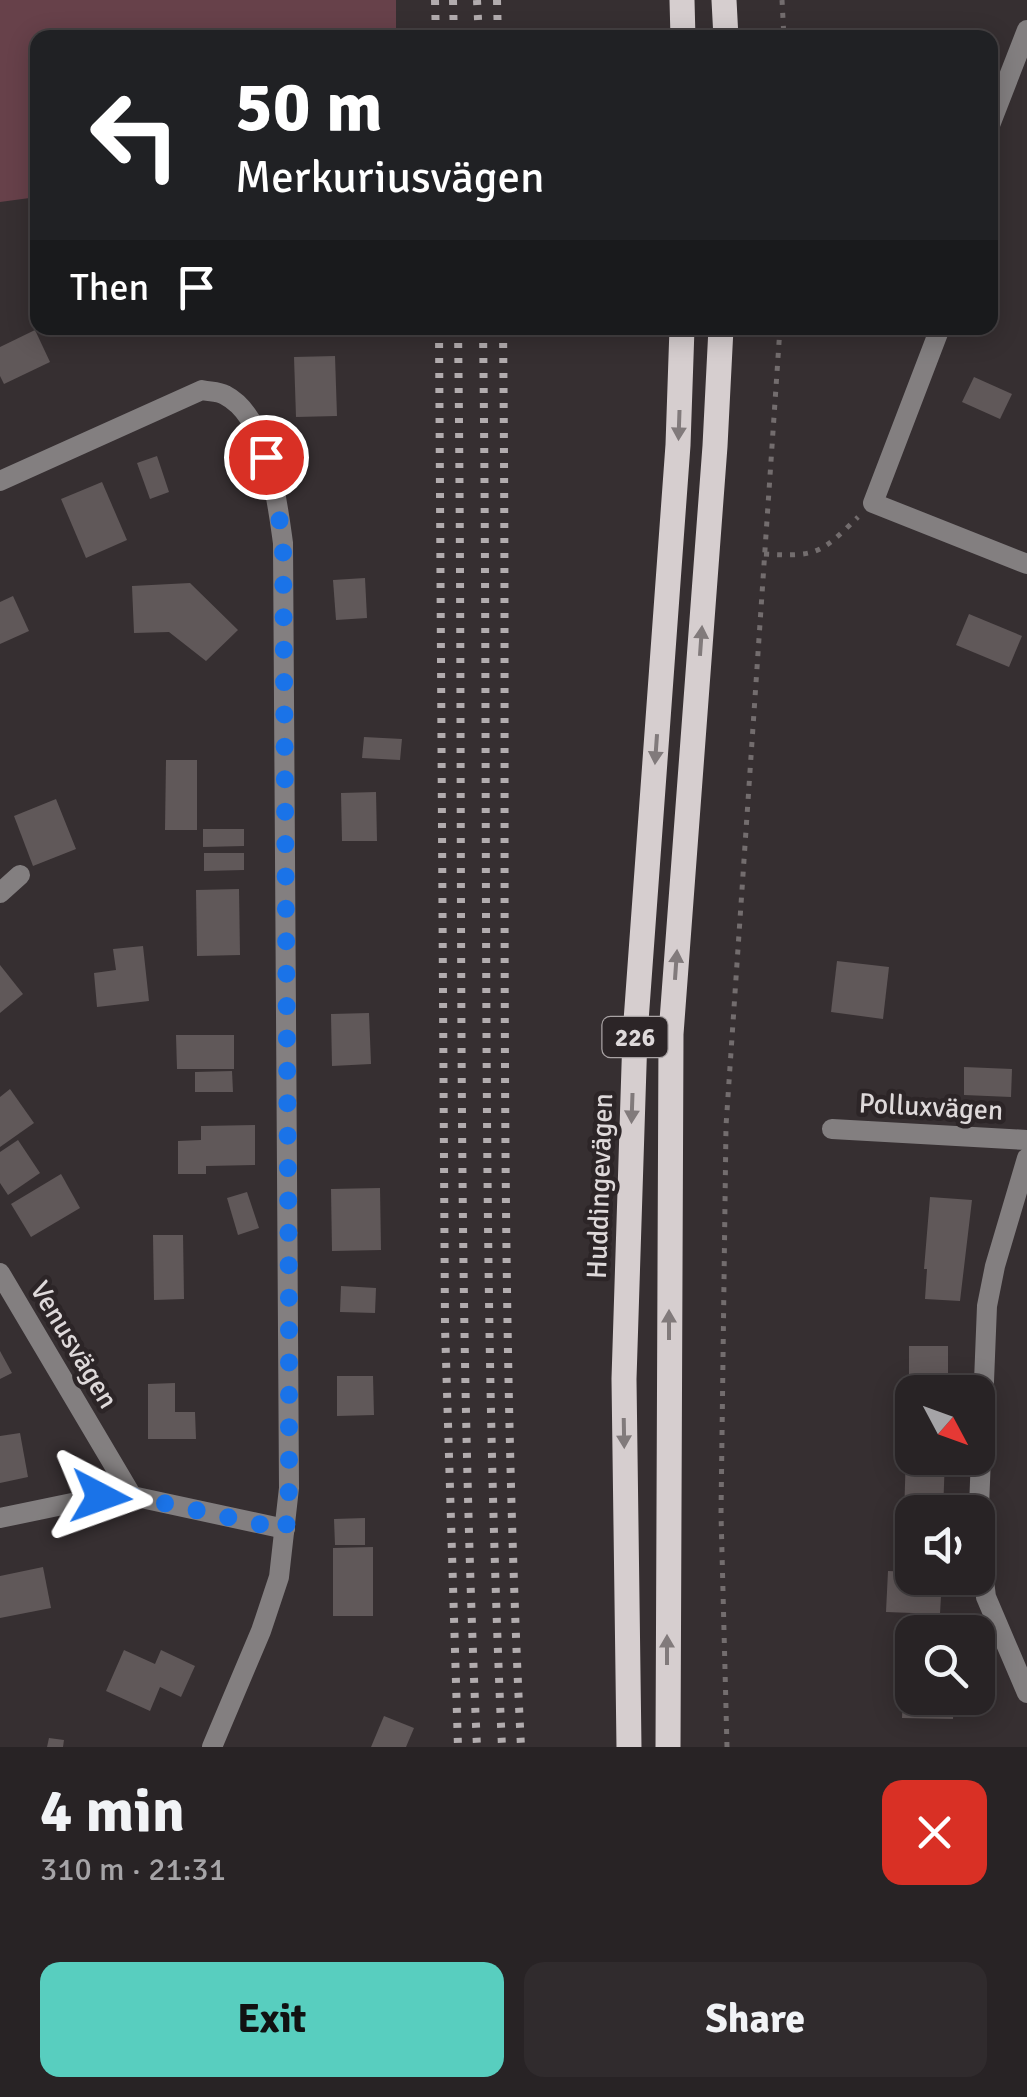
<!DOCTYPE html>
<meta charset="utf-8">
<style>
:root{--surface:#282325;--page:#302b2d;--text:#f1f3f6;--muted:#a5a4a7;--line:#444042;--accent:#58cebf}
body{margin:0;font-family:Signika,sans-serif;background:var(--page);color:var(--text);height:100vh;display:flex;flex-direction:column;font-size:38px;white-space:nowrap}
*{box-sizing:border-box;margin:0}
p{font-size:32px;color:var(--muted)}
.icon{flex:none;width:55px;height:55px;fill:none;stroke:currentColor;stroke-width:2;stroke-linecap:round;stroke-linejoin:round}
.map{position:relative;height:1747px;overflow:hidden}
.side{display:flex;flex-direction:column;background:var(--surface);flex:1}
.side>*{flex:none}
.guide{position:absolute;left:30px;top:30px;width:968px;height:305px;border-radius:20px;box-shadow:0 5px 25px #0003,0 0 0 2px var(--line);background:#202124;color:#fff;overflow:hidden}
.needle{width:65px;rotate:131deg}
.fabs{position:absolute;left:895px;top:1375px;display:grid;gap:20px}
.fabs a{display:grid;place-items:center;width:100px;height:100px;border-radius:20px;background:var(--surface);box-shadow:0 5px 25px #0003,0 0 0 2px var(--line);font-size:50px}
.pin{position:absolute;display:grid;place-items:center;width:85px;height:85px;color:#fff;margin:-42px;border:5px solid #fff;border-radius:50%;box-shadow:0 2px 10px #0007}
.me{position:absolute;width:110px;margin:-55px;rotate:94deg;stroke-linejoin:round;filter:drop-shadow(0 0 8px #0008)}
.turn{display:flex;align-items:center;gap:35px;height:210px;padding:0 40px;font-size:45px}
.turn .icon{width:130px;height:130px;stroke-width:2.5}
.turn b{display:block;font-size:70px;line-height:85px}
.then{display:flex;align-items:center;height:95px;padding:0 40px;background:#0003;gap:20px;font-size:38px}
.round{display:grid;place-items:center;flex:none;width:105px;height:105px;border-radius:20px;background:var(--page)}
.head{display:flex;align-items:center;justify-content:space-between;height:170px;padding:0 40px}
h1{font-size:60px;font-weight:700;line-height:75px}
.action{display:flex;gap:20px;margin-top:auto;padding:20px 40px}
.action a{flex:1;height:115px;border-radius:20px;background:var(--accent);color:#111;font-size:40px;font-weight:700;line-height:115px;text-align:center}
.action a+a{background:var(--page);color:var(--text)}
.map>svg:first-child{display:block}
.green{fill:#67414a}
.building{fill:#605859}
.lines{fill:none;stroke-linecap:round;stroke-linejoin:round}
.path{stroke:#736d6e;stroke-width:5;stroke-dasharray:5 8;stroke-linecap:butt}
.street{stroke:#837f80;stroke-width:20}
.primary{stroke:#d6cecf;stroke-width:25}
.rail{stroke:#b2acae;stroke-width:8;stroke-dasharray:5 10;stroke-linecap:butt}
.oneway{fill:#817a7b}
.route{stroke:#1a73e8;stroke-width:18;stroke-dasharray:0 32.4}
.labels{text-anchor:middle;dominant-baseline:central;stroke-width:9;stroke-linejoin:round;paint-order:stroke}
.shield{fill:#2c2527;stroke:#a9a3a4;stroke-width:2.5}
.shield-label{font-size:25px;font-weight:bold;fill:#ded9da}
.street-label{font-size:28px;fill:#ded9da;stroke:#2c2527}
</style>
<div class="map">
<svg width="1027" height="1747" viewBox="0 0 1027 1747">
<rect width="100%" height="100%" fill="#362f31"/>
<!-- green -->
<path class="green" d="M0,0H396V37L38,38L37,197L0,202Z"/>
<!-- building -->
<g class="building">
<path d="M35,330L50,362L4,384L0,376V347Z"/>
<path d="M335,356L337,416L296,417L294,357Z"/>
<path d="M974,377L1012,394L1000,419L962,402Z"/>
<path d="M157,456L169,492L150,499L137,463Z"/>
<path d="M102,482L127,540L86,558L61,499Z"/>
<path d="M365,578L367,618L336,620L333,580Z"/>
<path d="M190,583L238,630L206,661L169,632L134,633L132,586Z"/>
<path d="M13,596L29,631L0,644V602Z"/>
<path d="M969,614L1022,636L1009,667L956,645Z"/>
<path d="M364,737L402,739L400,760L362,758Z"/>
<path d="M166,760H197V830H165Z"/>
<path d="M376,792L377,841H342L341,793Z"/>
<path d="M56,799L76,849L33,866L14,816Z"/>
<path d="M203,829H244V846L203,847Z"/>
<path d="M204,853H244V870L204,871Z"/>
<path d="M239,889L240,955L197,956L196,890Z"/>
<path d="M143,946L149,1001L97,1007L94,973L116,970L113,949Z"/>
<path d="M837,961L889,967L883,1019L831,1012Z"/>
<path d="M0,965L23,994L0,1013Z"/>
<path d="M369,1013L371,1064L332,1066L331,1014Z"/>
<path d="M176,1035H234V1069H177Z"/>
<path d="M964,1067L1012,1069L1011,1097L964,1095Z"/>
<path d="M232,1071L233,1092H195V1072Z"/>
<path d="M10,1089L34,1123L0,1147V1097Z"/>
<path d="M255,1125V1165L206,1166V1174H178V1141L201,1140V1126Z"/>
<path d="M18,1140L40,1173L8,1195L0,1183V1152Z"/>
<path d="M61,1174L80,1208L31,1237L11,1204Z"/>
<path d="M380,1188L381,1250L332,1251L331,1189Z"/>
<path d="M247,1192L259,1228L238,1235L227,1198Z"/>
<path d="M930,1197L972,1200L960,1301L925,1299L927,1269H924Z"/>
<path d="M153,1235H183L184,1299L154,1300Z"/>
<path d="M341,1286L376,1288L375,1313L340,1312Z"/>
<path d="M909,1346H948V1392H912V1407H909Z"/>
<path d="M0,1351L12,1373L0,1379Z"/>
<path d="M337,1376H373L374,1415L337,1416Z"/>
<path d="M175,1383V1412H195L196,1439H148V1384Z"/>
<path d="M20,1433L28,1477L0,1483V1436Z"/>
<path d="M906,1452L912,1453V1458H945L943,1512H912V1517H904Z"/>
<path d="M365,1518V1545H335L334,1519Z"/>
<path d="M373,1547V1616H333V1548Z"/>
<path d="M43,1567L51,1608L0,1618V1576Z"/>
<path d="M888,1571L912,1572V1578H942L940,1614L886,1612Z"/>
<path d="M124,1650L155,1664L161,1650L195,1666L181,1697L160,1687L150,1711L106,1691Z"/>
<path d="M904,1676L912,1677V1698H954L953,1719L902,1718Z"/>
<path d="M384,1716L414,1728L406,1747H371Z"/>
<path d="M49,1738L64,1740L63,1747H47Z"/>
</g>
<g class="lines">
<!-- path -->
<g class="path">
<path d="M782,0L784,38"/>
<path d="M764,554C817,557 820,554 858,517"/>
<path d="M727,1747L721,1514L726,1126L780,328"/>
</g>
<!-- street -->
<g class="street">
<path d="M990,125L1027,30"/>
<path d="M940,328L873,503L1027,564"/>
<path d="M0,481L202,390C209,392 218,391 225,395C268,417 277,500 283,543L289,1488L279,1577L261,1631L212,1747"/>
<path d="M0,893L20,875"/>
<path d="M832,1129L1027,1140"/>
<path d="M1027,1158L995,1266L987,1306L978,1532L986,1597L1027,1693"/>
<path d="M0,1273L132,1496"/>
<path d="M0,1518L101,1497L132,1496L285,1529"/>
</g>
<!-- primary -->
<g class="primary">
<path d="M682,0L683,38"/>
<path d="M724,0L726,38"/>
<path d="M629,1747L624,1379L635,1035L678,445L682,328"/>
<path d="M668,1747L671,1034L715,446L721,328"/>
</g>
<!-- rail -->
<g class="rail">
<path d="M435,0L436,38"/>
<path d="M453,0L454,38"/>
<path d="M477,0L479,38"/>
<path d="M497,0L498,38"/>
<path d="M439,328L445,1327L458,1747"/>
<path d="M458,328C464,801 455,1274 477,1747"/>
<path d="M483,328C489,801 480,1274 502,1747"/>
<path d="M503,328C508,801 497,1274 521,1747"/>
</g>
</g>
<!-- one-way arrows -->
<defs><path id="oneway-solid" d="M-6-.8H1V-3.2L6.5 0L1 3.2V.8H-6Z" transform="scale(2.5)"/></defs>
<g class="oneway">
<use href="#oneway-solid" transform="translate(679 425) rotate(92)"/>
<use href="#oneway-solid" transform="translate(701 641) rotate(-86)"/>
<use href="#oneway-solid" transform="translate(656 749) rotate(94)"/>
<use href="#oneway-solid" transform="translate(676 965) rotate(-86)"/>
<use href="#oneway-solid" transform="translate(632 1108) rotate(92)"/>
<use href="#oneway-solid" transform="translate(669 1325) rotate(-90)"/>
<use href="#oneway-solid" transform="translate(624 1433) rotate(89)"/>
<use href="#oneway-solid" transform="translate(667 1650) rotate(-90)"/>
</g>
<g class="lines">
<!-- route -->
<path class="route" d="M101,1497L132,1496L286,1530L289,1488V1308L283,544L273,475L266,457"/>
</g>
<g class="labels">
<!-- shield labels -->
<rect class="shield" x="602.5" y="1017" width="65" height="40" rx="8"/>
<g class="shield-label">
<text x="635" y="1037">226</text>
</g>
<!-- street labels -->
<g class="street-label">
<text transform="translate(931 1107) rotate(3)">Polluxvägen</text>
<text transform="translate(600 1186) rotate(-88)">Huddingevägen</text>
<text transform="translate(74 1345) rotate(59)">Venusvägen</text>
</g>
</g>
</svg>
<div class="fabs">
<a><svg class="needle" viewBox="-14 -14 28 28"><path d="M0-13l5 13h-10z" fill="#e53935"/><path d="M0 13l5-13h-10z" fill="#a5a4a7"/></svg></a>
<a><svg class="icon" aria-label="sound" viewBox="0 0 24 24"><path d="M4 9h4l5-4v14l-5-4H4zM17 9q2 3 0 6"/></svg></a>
<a><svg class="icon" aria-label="search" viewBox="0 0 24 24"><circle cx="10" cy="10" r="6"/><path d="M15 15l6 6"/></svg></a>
</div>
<div class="pin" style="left:266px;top:457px;background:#d93025"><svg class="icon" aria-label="arrive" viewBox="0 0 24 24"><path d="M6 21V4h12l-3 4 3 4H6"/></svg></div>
<svg class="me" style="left:101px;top:1497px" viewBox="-20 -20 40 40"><path d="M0-17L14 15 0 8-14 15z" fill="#1a73e8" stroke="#fff" stroke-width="4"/></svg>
<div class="guide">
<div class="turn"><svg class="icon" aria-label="left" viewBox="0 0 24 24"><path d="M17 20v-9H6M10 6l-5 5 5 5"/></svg><div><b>50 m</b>Merkuriusvägen</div></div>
<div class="then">Then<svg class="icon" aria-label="arrive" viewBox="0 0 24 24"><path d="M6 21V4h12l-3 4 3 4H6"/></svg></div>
</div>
</div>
<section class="side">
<div class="head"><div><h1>4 min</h1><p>310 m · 21:31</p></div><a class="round" style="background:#d93025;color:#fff"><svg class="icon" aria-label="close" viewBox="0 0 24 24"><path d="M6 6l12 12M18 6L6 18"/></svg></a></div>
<div class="action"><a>Exit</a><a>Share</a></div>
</section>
